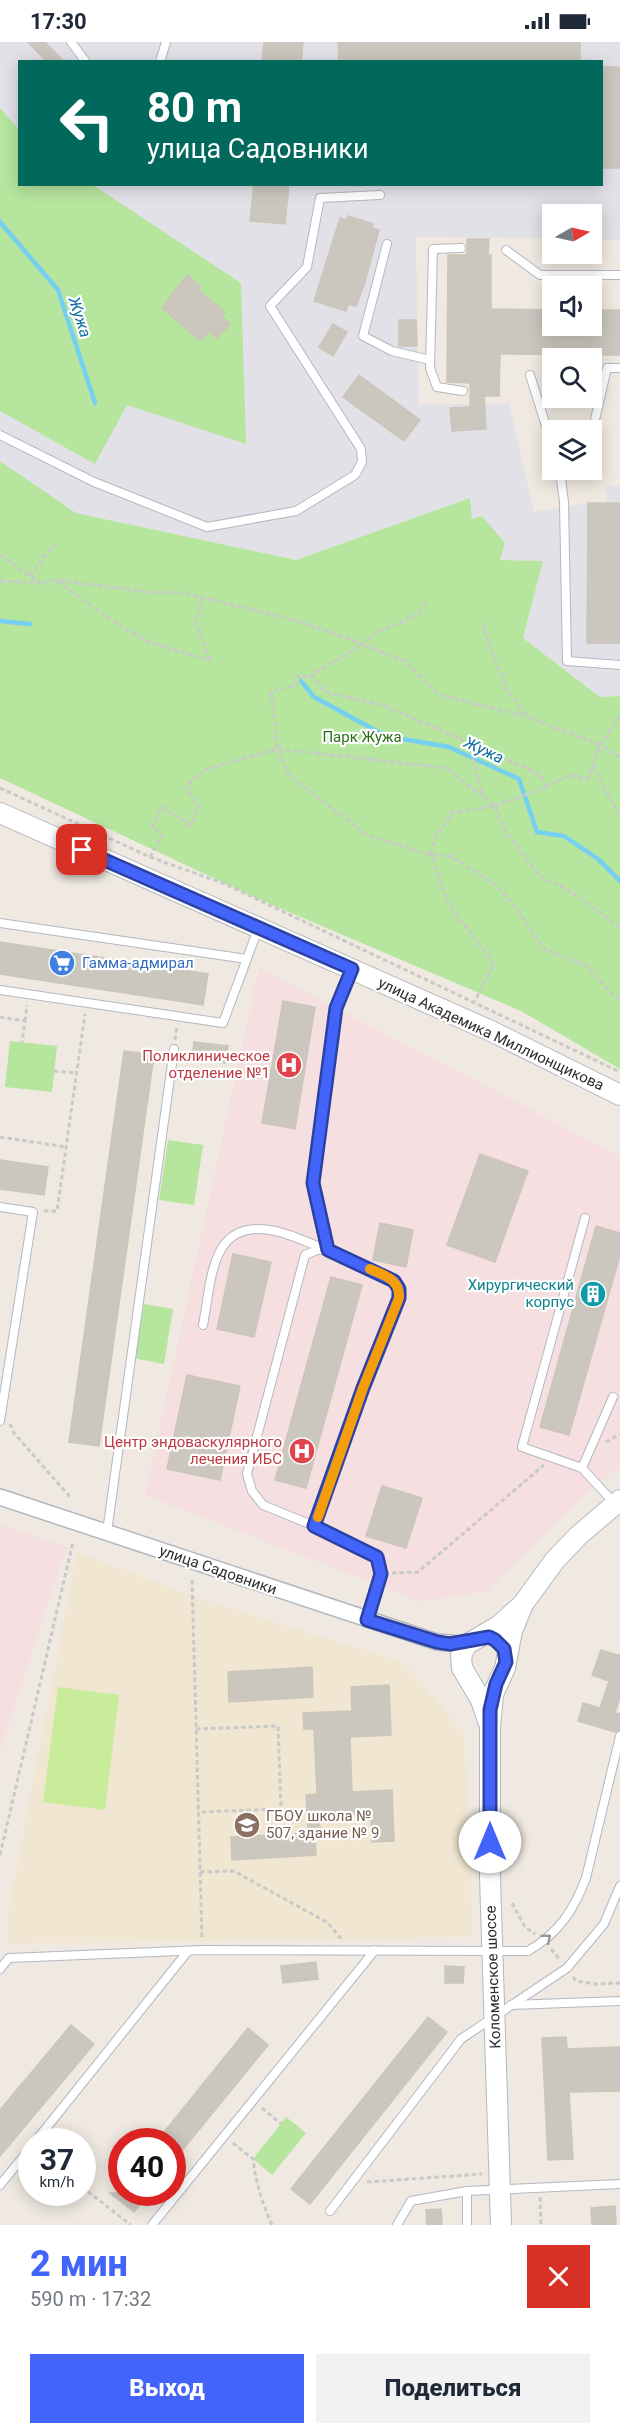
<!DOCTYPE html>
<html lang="ru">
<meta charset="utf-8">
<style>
:root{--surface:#fff;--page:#f2f2f3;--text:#1f2937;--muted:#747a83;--accent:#4264fb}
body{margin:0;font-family:Roboto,sans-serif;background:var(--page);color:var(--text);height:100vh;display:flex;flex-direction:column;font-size:22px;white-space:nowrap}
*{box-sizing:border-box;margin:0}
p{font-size:20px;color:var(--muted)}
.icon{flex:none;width:33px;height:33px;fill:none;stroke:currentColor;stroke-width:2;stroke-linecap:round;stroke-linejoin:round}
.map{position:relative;height:2183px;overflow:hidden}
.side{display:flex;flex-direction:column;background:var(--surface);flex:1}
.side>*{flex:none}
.banner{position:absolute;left:18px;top:18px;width:585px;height:126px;border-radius:0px;box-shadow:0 3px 15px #0003;background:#00695c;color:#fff;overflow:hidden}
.needle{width:39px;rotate:81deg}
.fabs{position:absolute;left:542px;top:162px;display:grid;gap:12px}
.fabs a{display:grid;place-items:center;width:60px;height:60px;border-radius:0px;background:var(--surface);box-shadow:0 3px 15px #0003;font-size:30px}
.speed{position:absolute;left:18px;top:2086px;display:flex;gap:12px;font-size:30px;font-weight:700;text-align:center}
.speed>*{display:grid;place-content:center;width:78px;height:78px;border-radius:50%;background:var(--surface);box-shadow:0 3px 15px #0003;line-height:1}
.speed small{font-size:15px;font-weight:400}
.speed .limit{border:9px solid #d22;background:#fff;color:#111}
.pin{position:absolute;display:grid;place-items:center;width:51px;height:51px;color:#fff;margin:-26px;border-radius:12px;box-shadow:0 3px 9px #0006}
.me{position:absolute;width:66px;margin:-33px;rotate:0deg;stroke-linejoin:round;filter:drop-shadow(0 0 4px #0008)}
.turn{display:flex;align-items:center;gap:21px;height:126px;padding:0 30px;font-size:27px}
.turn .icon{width:78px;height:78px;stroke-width:2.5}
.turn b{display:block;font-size:42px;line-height:51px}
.round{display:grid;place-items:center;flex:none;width:63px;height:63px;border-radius:0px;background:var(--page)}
.summary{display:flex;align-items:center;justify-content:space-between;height:102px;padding:0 30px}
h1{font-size:36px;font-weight:800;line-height:45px;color:var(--accent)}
.action{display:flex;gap:12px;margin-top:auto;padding:12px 30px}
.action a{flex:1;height:69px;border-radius:0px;background:var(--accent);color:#fff;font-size:24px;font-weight:800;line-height:69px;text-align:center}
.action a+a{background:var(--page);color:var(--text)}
.status{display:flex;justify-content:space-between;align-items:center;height:42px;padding:0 30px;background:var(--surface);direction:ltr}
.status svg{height:16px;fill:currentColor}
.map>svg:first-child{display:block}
.industrial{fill:#e3e1e8;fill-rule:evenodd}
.education{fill:#f0e6d1}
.medical{fill:#f5dfe0}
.green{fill:#b6e59e}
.pitch{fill:#c9ec9a}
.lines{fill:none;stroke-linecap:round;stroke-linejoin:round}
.stream{stroke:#75cff0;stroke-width:4.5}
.building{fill:#cbc7bf;stroke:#cbc5ba;stroke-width:1.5}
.service-casing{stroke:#b4b7c1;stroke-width:10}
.minor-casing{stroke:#b4b7c1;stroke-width:18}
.tertiary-casing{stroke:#b4b7c1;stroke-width:22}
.path{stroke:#c9c9c9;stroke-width:3;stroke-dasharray:4.5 3;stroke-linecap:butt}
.service{stroke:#fff;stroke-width:8}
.minor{stroke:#fff;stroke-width:15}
.tertiary{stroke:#fff;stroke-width:20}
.oneway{stroke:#969696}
.route-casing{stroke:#2b41a3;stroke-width:15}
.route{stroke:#4264fb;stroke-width:10}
.slow{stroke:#f59e0b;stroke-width:10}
.labels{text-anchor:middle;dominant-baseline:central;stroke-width:4.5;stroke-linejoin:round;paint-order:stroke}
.park-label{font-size:15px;fill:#2c6e1b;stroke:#fff}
.shop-label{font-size:15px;fill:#366cbe;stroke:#fff;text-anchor:start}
.street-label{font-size:15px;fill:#2e2e2e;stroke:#fff}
.health-label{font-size:15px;fill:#be3a42;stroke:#fff;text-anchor:end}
.culture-label{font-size:15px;fill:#0d838f;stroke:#fff;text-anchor:end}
.education-label{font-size:15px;fill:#785e54;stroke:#fff;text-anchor:start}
.water-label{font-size:16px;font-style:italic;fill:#0d6fa3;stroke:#fff}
</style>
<div class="status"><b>17:30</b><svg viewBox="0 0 49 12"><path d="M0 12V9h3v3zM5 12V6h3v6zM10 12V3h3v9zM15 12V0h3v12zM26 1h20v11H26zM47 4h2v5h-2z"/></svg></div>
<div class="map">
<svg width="620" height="2183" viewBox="0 0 620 2183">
<rect width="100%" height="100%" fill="#efe9e1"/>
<!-- industrial -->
<path class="industrial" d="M0,0H620V198L591,197V172H552V196L416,195L419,363L509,361L534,470L588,461H606V444H620V654L600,655L523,596L543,519L476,518L470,456L296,518L76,471L0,420ZM20,20H602V142H20Z"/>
<!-- education -->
<path class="education" d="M77,1510L193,1554L405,1621L464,1691L473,1895L7,1902V1876Z"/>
<!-- medical -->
<g class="medical">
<path d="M259,926L620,1114V1426L598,1441L486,1549L421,1560L145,1453Z"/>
<path d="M0,1483L67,1505L0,1709Z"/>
</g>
<!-- green -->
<g class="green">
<path d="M0,66L19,88L20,142L93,143L241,241L246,402L127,363L95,422L0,369Z"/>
<path d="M0,419L76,471L296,518L470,456L472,477L482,474L505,501L500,518L543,519L523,596L600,655L620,654V1027L521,969L256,856L0,736Z"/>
<path d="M10,999L57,1004L52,1050L5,1045Z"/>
<path d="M168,1098L203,1103L194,1163L159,1158Z"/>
<path d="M144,1262L173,1267L164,1322L134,1316Z"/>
<path d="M286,2075L306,2091L272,2133L253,2117Z"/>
</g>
<!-- pitch -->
<path class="pitch" d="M58,1645L119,1653L105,1768L43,1760Z"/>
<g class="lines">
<!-- stream -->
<g class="stream">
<path d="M0,180L58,248L95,361"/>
<path d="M0,579L30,582"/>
<path d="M301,639L314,655L386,694L449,705L519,737L537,790L564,794L598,817L620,839"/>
</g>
</g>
<!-- building -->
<g class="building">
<path d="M28,0H45L64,20H47Z"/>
<path d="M264,0H303L301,20H262Z"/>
<path d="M338,0H580V20H339Z"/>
<rect x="602" y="25" width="18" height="101"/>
<path d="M254,142H289L285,182L250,179Z"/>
<path d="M348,174L373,182L372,186L379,188L365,240L356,264L348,262L346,269L314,259L340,176L346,178Z"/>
<path d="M467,197H489L488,213H491V267L552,268V284H591V268H620V313L500,312L499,354H484L486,387L452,389L450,366L470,365V341L447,340L448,213H467Z"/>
<path d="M187,233L201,245L198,248L225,270L221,274L230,282L217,296L209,289L200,299L162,266Z"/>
<path d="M399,278H416L417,304H399Z"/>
<path d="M333,282L347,290L333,314L319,305Z"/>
<path d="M359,333L420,378L404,399L343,355Z"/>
<path d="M588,461H620V601H587Z"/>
<path d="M0,900L208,932L203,963L0,932Z"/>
<path d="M283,959L315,965L295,1087L262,1081Z"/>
<path d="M194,1000L228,1004L226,1021L192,1018Z"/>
<path d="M124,1009L154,1013L99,1404L69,1400Z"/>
<path d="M480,1112L528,1129L495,1220L447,1203Z"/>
<path d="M0,1118L48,1125L44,1153L0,1147Z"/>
<path d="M380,1181L413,1188L406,1225L373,1218Z"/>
<path d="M596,1184L620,1191V1213L569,1393L540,1385Z"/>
<path d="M233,1212L271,1220L254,1295L217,1287Z"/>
<path d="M331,1235L362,1243L306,1446L275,1438Z"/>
<path d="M187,1333L240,1344L220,1438L167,1427Z"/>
<path d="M382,1444L422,1456L406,1506L366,1494Z"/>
<path d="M601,1608L617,1613L620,1612V1655L615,1671L620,1672V1688L615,1690L578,1679L583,1661L600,1666L609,1639L592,1633Z"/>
<path d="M312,1625L313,1655L229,1660L228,1630Z"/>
<path d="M389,1643L391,1693L350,1695L352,1750L392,1748L394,1799L372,1800L371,1772L319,1774L320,1787H308L306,1753L317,1752L314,1687H304L303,1671L352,1669L351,1645Z"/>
<path d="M315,1791L316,1813L232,1818L231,1795Z"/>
<path d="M316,1920L318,1937L283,1941L281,1924Z"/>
<path d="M445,1924L464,1925L463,1941H445Z"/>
<path d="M428,1975L447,1990L310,2162L291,2147Z"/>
<path d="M71,1983L94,2002L0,2114V2068Z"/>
<path d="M248,1986L268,2003L172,2121V2100H156Z"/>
<path d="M566,1995L567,2007L620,2005V2049L569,2050L573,2117L548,2118L542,1996Z"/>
<path d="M110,2151H149L134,2170Z"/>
<path d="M615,2164L616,2183H592L591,2166Z"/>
<path d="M441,2167L442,2183H427L426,2168Z"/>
</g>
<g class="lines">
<defs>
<g id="service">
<path d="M71,0L86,20"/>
<path d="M160,20L166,0"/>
<path d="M387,202L363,294L392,309L430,318"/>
<path d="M461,206L433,207L430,326L437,345L463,349"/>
<path d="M506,208L540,233H620"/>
<path d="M530,333L552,403"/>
<path d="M0,393L94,440L207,485L296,469L355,433L362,420L361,407L270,264L307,225L320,156L380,153"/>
<path d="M591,395L607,326H620"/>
<path d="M562,428H560L564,460L567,619L620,623"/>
<path d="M0,881L247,917"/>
<path d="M0,948L223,981L258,887"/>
<path d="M0,1165L33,1170L0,1379"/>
<path d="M585,1176L522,1405L582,1426L614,1461"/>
<path d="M328,1208L313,1141L336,966L352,928"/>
<path d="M203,1283C212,1237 210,1175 275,1189C291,1192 308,1201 323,1206"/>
<path d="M582,1426L613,1355"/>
<path d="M314,1484L363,1346L399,1256V1247L394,1239L328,1208H317L305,1213L247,1432L252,1449L263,1463L314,1484L377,1515L381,1532L367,1578"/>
<path d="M107,1490L174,1007"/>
<path d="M0,1927L9,1916L203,1908L528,1909C558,1892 574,1868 586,1836L620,1694"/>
<path d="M511,1963L620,1959"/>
<path d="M35,2100L188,1909"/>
<path d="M0,2143L32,2104"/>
<path d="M467,2149V2183"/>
<path d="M330,2169L461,1997L567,1926L604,1882L620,1844"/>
<path d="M152,2183L375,1908"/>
<path d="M397,2183L411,2159L467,2149L620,2142"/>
</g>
<path id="minor" d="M0,1455L437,1600L461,1602L470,1599"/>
<g id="tertiary">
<path d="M0,771L491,989L620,1053"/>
<path d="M488,1679L481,1658L462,1626L461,1614L466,1603L500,1583L523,1562L555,1518L578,1494L620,1458"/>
<path d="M501,2183L490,1835V1687L493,1652L505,1626L512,1589L523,1562"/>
</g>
</defs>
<!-- service casing -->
<use href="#service" class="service-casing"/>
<!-- minor casing -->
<use href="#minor" class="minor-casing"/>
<!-- tertiary casing -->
<use href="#tertiary" class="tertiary-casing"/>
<!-- path -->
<g class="path">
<path d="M0,513L39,540"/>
<path d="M30,534L54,502"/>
<path d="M0,539L40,541L57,538L146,550L183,551L287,576L334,591L404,619L440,653L528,675L600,703L620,715"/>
<path d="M58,540L122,585L151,601L210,618L196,582L202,555"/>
<path d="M426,561L417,573L376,591L361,603L307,636L301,633L296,636V643L271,650L278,707L289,734L369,794L431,813L449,863L494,922L475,959"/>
<path d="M485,581V591L508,650L528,675"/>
<path d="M311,633L326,650L385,664L540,732L546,745"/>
<path d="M620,675L600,703L587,737L570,733L546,745L495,764L452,771L435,796L431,813L451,814L497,844L516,866L544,907L587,924L613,953L620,957"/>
<path d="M470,702L483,754"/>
<path d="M593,723L620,775"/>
<path d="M0,746L150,815L225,842L620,1030"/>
<path d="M150,815L162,793L152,785L162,765L191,783L199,764L186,748L193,736L210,726L278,707L447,726L495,764L506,790L540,834L571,850L620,885"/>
<path d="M0,975L25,979L22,1000"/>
<path d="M25,979L27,963"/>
<path d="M175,998L177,984"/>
<path d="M54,1029L77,1031"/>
<path d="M0,1095L66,1105"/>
<path d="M44,1169H57L85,972"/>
<path d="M10,1382L14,1391L70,1455"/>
<path d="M606,1400L620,1392"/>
<path d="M392,1531L418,1530L544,1423"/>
<path d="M192,1538L202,1896"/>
<path d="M196,1687L278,1684L281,1767L199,1770"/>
<path d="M0,1813L73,1500"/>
<path d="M200,1830L234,1829L328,1881L342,1898"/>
<path d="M512,1861L525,1885L535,1892"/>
<path d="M551,1907L560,1918"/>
<path d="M573,1935L576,1939L595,1942L620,1941"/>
<path d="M262,2066L281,2082"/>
<path d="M233,2101L253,2117C256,2141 262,2161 272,2183"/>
<path d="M367,2140L482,2132"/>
<path d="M82,2145L131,2183"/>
<path d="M540,2155L541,2183"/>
</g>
<!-- service -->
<use href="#service" class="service"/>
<!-- minor -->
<use href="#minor" class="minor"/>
<!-- tertiary -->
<use href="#tertiary" class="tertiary"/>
</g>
<!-- one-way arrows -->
<defs><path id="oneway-chevron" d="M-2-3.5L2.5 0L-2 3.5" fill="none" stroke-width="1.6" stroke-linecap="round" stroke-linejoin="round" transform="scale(1.5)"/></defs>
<use class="oneway" href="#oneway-chevron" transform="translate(547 1896) rotate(-40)"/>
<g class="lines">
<defs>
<path id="route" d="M82,808L352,927L336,966L313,1141L328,1208L394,1239L399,1247V1256L363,1346L314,1484L377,1515L381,1532L367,1578L437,1600L450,1602L489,1595L495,1598L504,1607L506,1620L496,1642L490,1668V1800"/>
</defs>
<!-- route casing -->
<use href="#route" class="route-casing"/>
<!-- route -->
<use href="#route" class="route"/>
<!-- slow -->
<path class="slow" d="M318,1475L363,1346L399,1256C400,1237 385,1234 370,1227"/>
</g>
<!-- icons -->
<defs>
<symbol id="supermarket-disc" viewBox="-11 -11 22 22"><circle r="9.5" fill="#3f7fe0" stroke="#fff"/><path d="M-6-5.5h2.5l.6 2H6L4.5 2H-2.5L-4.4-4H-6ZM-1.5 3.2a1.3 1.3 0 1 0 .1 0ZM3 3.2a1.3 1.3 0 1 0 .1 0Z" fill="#fff"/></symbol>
<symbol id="hospital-disc" viewBox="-11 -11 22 22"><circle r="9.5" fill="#e0444e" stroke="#fff"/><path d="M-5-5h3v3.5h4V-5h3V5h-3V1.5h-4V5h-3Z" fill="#fff"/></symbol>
<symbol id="building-disc" viewBox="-11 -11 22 22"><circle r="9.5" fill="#0f9aa8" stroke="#fff"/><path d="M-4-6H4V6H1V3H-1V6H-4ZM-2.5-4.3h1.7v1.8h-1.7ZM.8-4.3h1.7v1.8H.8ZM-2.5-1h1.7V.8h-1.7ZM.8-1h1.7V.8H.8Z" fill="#fff"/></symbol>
<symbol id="school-disc" viewBox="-11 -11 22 22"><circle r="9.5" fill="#8d6e63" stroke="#fff"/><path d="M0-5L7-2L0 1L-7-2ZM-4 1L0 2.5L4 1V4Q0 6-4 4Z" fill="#fff"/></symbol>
</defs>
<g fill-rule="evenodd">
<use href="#supermarket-disc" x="47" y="906" width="30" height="30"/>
<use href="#hospital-disc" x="274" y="1008" width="30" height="30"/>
<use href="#building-disc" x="578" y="1237" width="30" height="30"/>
<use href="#hospital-disc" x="287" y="1394" width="30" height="30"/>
<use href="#school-disc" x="232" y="1768" width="30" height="30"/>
</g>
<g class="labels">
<!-- park labels -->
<g class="park-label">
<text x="362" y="695">Парк Жужа</text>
</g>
<!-- shop labels -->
<g class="shop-label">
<text x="82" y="921">Гамма-адмирал</text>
</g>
<!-- street labels -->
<g class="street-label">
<text transform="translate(491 992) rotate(25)">улица Академика Миллионщикова</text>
<text transform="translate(218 1528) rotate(19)">улица Садовники</text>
<text transform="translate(493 1935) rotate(-92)">Коломенское шоссе</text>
</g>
<!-- health labels -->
<g class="health-label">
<text x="270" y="1014">Поликлиническое<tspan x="270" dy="17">отделение №1</tspan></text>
<text x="282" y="1400">Центр эндоваскулярного<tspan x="282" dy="17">лечения ИБС</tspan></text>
</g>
<!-- culture labels -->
<g class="culture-label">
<text x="574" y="1243">Хирургический<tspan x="574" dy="17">корпус</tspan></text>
</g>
<!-- education labels -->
<g class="education-label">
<text x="266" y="1774">ГБОУ школа №<tspan x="266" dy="17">507, здание № 9</tspan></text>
</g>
<!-- water labels -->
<g class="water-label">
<text transform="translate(80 275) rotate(72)">Жужа</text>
<text transform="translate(484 708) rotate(25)">Жужа</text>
</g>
</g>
</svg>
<div class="fabs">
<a><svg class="needle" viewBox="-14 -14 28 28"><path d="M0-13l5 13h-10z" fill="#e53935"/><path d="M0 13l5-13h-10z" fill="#747a83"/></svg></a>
<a><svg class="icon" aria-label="sound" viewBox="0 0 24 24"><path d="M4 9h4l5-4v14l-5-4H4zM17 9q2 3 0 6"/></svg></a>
<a><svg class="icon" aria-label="search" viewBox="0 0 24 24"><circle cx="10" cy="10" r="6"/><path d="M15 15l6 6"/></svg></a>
<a><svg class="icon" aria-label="layers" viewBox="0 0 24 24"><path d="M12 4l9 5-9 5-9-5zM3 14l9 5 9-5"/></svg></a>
</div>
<div class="speed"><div>37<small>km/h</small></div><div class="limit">40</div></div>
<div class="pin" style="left:82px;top:808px;background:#d93025"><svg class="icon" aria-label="arrive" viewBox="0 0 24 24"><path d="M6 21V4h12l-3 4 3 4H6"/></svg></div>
<svg class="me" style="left:490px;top:1800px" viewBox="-20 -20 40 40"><circle r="19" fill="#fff"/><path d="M0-13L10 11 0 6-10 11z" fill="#4264fb"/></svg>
<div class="banner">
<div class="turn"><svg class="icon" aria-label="left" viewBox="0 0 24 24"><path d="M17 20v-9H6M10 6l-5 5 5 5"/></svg><div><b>80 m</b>улица Садовники</div></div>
</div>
</div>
<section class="side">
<div class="summary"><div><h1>2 мин</h1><p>590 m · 17:32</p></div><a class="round" style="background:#d93025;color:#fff"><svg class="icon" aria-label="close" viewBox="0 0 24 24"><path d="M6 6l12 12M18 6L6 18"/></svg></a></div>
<div class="action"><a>Выход</a><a>Поделиться</a></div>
</section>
